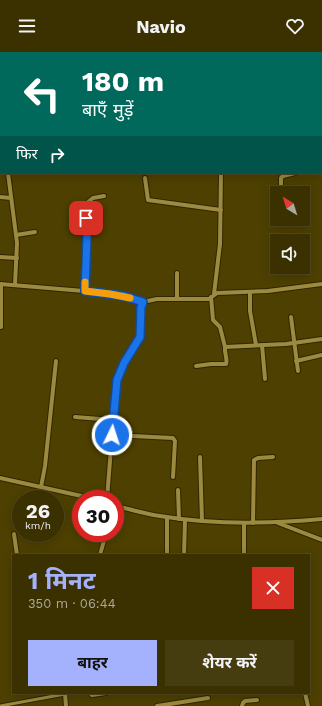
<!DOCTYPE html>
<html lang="hi">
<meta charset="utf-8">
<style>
:root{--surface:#3a3000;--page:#453c0f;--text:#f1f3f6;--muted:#aba999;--line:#544b22;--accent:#a4b1fc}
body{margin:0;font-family:"Work Sans","Noto Sans Devanagari",sans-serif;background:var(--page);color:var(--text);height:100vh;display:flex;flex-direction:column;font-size:15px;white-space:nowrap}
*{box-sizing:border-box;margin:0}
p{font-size:13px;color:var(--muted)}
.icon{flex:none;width:22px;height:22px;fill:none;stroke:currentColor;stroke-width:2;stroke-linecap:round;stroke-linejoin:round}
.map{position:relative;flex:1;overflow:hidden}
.side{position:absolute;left:12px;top:502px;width:298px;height:140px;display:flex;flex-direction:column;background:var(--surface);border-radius:0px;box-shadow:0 2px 10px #0003,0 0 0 1px var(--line)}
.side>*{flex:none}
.hud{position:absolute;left:0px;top:0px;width:322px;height:122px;box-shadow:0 2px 10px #0003,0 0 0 1px var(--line);background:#00695c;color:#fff;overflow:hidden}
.needle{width:26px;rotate:322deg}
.tools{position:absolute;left:270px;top:134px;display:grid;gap:8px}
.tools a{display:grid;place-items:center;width:40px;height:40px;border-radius:0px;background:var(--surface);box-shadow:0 2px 10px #0003,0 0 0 1px var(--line);font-size:20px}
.speed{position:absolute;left:12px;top:438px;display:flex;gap:8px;font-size:20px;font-weight:700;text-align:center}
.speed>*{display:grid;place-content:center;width:52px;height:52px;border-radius:50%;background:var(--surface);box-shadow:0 2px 10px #0003,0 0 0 1px var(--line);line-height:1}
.speed small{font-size:10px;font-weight:400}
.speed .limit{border:6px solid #d22;background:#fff;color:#111}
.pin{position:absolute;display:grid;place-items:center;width:34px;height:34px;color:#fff;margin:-17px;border-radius:8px;box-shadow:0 2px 6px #0006}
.me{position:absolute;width:44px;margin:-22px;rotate:4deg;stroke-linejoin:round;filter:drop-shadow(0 0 3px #0008)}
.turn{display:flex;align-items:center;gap:14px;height:84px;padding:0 16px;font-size:18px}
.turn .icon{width:52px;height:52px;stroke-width:2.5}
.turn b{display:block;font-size:28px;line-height:34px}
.then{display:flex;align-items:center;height:38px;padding:0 16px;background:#0003;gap:8px;font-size:15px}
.round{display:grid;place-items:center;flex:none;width:42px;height:42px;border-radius:0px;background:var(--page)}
.summary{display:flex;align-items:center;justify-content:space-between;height:68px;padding:0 16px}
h1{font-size:24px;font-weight:700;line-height:30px;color:var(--accent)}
.cta{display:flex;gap:8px;margin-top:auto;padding:8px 16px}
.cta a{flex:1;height:46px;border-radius:0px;background:var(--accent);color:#111;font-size:16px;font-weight:700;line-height:46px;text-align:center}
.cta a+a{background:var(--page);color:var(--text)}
header{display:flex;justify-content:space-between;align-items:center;height:52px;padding:0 16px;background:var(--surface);font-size:18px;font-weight:700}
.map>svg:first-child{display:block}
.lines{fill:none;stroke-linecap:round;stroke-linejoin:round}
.lane-casing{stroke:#302700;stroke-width:5}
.street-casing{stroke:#302700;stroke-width:6}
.lane{stroke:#9c8a40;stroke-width:3}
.street{stroke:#9c8a40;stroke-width:4}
.route-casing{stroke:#114b97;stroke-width:10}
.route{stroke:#1a73e8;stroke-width:7}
.slow{stroke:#f59e0b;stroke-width:7}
</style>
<header><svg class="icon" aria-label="menu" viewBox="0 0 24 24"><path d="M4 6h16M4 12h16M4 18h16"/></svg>Navio<svg class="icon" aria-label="heart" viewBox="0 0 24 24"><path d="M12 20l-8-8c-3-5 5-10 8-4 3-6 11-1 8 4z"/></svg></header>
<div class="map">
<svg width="322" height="654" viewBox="0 0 322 654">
<rect width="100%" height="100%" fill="#4d4000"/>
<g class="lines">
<defs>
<path id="lane" d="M0,654L65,642"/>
<g id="street">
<path d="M286,0L287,1"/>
<path d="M254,1L258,0"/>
<path d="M0,41H1"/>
<path d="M0,49L1,58"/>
<path d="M321,115H322"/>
<path d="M8,121L17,191L15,233"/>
<path d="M145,126L148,148L221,158"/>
<path d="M281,140V126L283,124L295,121"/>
<path d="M0,145L11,146"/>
<path d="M16,183L35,180"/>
<path d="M0,205L17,206"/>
<path d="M0,232L96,240L124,244L143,250"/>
<path d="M1,232V275"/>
<path d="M85,239L87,185L86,166L88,159V150L93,146L104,144"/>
<path d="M250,240V259L256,293"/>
<path d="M214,242L220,192L221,121"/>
<path d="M211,245L213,268L220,275L225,295L286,292L322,287"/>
<path d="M177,246V221"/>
<path d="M291,265L298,319"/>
<path d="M262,293L265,327"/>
<path d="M296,309L322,303"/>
<path d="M196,314L211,312H226C228,307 224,301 225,295"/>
<path d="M75,365L113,368"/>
<path d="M112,383L173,386L175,389L173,425"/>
<path d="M200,405L202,469"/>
<path d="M0,426L95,447"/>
<path d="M41,435L45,414L56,309"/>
<path d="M178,438L179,467"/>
<path d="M107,447L116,332L121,317L140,285L141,255L143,250L157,247H209L217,241L268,239L322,232"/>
<path d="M115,454C130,457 145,462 160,464C214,473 268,472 322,467"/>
<path d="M253,471L254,408L258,406L273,405"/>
<path d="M278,471L322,488"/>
<path d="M244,472V503"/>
<path d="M14,482L17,503"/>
<path d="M100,503L106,481"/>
<path d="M167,503V465"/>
<path d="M184,503L185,468"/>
<path d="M65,641L66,654"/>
<path d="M90,641L92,643L106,641"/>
<path d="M305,641L308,654"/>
<path d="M157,654L208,646"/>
<path d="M242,654L243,651L245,649L257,648"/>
</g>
</defs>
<!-- lane casing -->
<use href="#lane" class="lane-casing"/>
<!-- street casing -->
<use href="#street" class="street-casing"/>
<!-- lane -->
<use href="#lane" class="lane"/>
<!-- street -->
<use href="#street" class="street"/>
</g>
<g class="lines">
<defs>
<path id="route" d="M86,166L87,185L85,239L124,244L143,250L141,255L140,285L124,311L117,328L112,383"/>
</defs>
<!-- route casing -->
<use href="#route" class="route-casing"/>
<!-- route -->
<use href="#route" class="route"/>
<!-- slow -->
<path class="slow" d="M85,230V239L110,242L130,246"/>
</g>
</svg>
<div class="tools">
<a><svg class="needle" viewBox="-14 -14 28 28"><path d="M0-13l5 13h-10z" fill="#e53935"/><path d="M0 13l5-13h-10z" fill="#aba999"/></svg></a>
<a><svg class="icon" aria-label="sound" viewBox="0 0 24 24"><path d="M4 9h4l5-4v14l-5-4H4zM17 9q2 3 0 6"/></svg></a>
</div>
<div class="speed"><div>26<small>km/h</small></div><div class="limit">30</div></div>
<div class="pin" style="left:86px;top:166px;background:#d93025"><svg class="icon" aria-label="arrive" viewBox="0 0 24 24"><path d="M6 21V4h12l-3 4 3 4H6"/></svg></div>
<svg class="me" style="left:112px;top:383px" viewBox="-20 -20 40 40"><circle r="17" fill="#1a73e8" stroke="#fff" stroke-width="3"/><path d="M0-11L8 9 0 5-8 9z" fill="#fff"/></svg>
<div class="hud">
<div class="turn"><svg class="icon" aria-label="left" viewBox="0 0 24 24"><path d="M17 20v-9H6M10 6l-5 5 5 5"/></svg><div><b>180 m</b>बाएँ मुड़ें</div></div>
<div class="then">फिर<svg class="icon" aria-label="right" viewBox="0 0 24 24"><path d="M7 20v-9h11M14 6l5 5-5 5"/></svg></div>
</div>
<section class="side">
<div class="summary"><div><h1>1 मिनट</h1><p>350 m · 06:44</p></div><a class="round" style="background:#d93025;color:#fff"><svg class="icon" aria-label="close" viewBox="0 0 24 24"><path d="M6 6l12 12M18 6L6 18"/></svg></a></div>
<div class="cta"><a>बाहर</a><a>शेयर करें</a></div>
</section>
</div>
